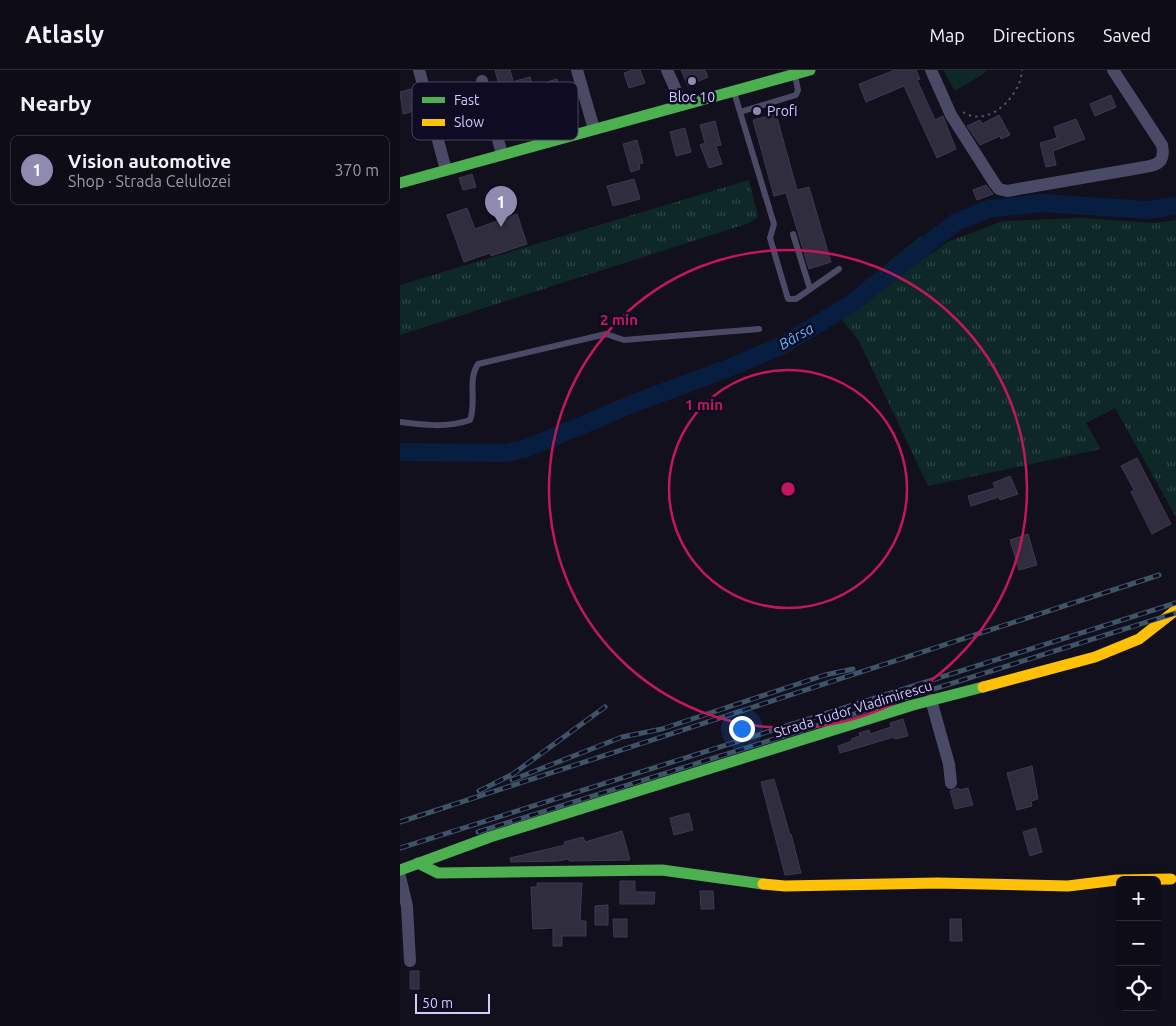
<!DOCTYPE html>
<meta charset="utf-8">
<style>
body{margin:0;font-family:Ubuntu,sans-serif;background:#17151f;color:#f1f3f6}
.controls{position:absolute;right:15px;bottom:15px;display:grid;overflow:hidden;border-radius:8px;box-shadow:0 5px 20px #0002}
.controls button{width:45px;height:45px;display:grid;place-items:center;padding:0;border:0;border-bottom:1px solid #2e2c35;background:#0e0c16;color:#f1f3f6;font:25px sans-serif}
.scale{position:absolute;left:15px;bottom:12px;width:75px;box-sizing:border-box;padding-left:5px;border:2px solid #d0ccff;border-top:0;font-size:14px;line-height:18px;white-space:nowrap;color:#d0ccff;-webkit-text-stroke:4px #0e0b22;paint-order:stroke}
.you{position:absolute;left:341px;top:658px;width:18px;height:18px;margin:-12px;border:4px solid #fff;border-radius:50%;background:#1a73e8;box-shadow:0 0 0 8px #1a73e833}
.badge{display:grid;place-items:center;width:32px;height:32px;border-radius:50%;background:#8e8ab0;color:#fff;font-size:16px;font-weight:700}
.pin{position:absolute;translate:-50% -41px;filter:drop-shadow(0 1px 2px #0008)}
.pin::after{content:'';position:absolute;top:26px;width:18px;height:15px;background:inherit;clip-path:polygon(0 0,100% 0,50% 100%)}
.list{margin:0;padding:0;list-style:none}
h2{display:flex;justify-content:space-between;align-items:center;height:65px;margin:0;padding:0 20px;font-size:21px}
h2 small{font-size:16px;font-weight:400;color:#9b9ba1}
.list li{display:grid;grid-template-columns:32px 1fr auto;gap:15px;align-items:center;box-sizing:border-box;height:70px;margin:0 10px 10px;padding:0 10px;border:1px solid #2e2c35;border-radius:8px}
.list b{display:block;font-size:19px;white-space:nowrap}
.list p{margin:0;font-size:16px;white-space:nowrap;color:#9b9ba1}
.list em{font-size:16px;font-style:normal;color:#9b9ba1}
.icon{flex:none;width:28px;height:28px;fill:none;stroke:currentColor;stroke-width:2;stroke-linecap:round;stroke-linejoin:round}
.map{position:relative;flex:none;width:776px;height:956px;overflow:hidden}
header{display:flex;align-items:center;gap:30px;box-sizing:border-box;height:70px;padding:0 25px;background:#0e0c16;border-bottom:1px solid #2e2c35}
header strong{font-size:24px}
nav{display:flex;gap:28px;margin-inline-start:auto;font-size:18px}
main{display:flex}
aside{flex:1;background:#0e0c16}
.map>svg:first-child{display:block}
.grass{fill:url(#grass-tufts)}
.pitch{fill:#0e2828}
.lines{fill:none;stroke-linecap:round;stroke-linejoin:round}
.river{stroke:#071e41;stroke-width:18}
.building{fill:#302d3f;stroke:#3d3952}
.path{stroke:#455767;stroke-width:2;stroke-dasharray:2.5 4;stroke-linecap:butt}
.lane{stroke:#4b4a66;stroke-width:6}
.street{stroke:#4b4a66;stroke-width:12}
.fast{stroke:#4caf50;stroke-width:11}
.slow{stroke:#ffc107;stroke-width:11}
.rail-casing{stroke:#3e5567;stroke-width:5}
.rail{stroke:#0e0b22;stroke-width:3;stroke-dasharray:9;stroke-linecap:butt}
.ring{fill:none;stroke:#c2185b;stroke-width:2.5}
.poi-dot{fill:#8e8ab0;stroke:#0e0b22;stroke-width:2}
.labels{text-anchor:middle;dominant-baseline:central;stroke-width:5;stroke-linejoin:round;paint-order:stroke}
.poi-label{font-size:14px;fill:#d0ccff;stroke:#0e0b22}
.street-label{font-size:14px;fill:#d0ccff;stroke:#0e0b22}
.water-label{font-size:15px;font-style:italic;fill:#5ab6ff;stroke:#0e0b22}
.key{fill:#0e0b22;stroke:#484564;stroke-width:1}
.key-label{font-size:14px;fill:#d0ccff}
.centre{fill:#c2185b;stroke:#0e0b22;stroke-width:2.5}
.ring-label{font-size:15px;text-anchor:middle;font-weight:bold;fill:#c2185b;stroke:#0e0b22;stroke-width:5;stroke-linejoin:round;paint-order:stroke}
</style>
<header>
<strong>Atlasly</strong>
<nav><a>Map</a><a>Directions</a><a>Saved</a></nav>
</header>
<main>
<aside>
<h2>Nearby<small></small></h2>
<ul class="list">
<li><span class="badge">1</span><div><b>Vision automotive</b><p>Shop · Strada Celulozei</p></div><em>370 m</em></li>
</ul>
</aside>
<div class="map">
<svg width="776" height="956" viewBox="0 0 776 956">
<defs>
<pattern id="grass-tufts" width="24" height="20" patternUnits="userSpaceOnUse" patternTransform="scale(1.25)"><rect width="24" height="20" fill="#0e2828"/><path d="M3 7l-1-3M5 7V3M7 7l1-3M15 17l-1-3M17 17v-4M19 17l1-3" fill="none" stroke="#304648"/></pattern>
</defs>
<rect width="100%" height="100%" fill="#12101d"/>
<!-- grass -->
<path class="grass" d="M349,110L358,147L349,153L0,265V215Z
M681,148L754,153L776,150V447L715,338L686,353L701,379L528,416L459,271L432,238L521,166L531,184L547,172L603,151Z"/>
<!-- pitch -->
<path class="pitch" d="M543,0H585L586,2L555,21Z"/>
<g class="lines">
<!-- river -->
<path class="river" d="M0,382L104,383L125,379L237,332L326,299L379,277L451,234L556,152L589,139L642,133L748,140L776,136"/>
</g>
<!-- building -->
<path class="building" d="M95,0H110L114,14L100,18Z
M232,0H240L245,13L229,18L224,3Z
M281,0H305L308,7L288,16Z
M495,0H516L520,9L517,10L535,50L543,46L556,79L537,88L504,16L466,32L459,14Z
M130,7L133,16L157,9L165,37L148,42L143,24L123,30L115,11Z
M11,19L17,40L3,44L0,22Z
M711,25L716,37L695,46L690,34Z
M376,44L397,120L409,117L431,192L409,199L386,123L374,126L353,50Z
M599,45L610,65L601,69L600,66L580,75L567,56L580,50L582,54Z
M676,49L685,69L653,81L656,95L646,97L640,73L657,68L654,57Z
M315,51L321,75L316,76L322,94L309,98L300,75L305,73L300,55Z
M285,58L291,82L276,86L270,62Z
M237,70L243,93L239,94L240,99L231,102L223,74Z
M72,104L76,117L63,120L59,108Z
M234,109L240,129L213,136L207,116Z
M586,115L593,124L577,130L573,120Z
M67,138L75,159L117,144L127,174L91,186L90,183L64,192L47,145Z
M737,388L771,454L752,464L731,422L734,420L721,396Z
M610,406L618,424L600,430L599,427L571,436L568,426L595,418L593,413Z
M628,464L637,495L619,500L610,470Z
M503,649L508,666L495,669L494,667L440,683L438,676L452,671L451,669L460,666L459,663L469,660L470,664L491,657L490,653Z
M632,696L638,729L631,731L632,736L617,740L607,703Z
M374,709L390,765L391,764L401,803L385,805L361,712Z
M559,718V720L568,718L573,735L555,739L550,721Z
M289,743L293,760L274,765L270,748Z
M636,758L642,782L630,786L623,762Z
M222,761L230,790L169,791V789L158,791L111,792L110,788L165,775L164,772L183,767L185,772Z
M220,811H235V822H255L254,834H220Z
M137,813H182L180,851H186V866H162V876H153V858L133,859L131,817H137Z
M300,821H313L314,839H301Z
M208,835V855H195V836Z
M213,849H227V867H214Z
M550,849H561L562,871H550Z
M10,901H19V919H10Z"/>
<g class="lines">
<!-- path -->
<path class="path" d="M563,42C589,59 621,25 622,0"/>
<!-- lane -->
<path class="lane" d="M334,22L340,42L396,25L398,20L395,6
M340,42L374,154L370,168L388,229H396L439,199
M393,164L410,219
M0,352C23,355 47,358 70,350C77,332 67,311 78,294L206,264L224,270L359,259"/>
<!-- street -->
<path class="street" d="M19,0L46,100
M177,0L194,59
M267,0L282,34
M531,0L551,45L595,114L599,119L607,121L745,97C760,95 765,90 762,75L713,0
M82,11L102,84
M531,630L549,694L551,713
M0,807L7,836L10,891"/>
<!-- fast -->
<path class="fast" d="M0,113L410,0
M18,793L38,803L262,800L363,814
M0,800L90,767L513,635L583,617"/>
<!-- slow -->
<path class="slow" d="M583,617L695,587L739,569L776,540
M363,814L385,816L537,813L668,816L717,810L771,809"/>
<defs>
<path id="rail" d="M112,710L222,667L262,659L425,605L453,599
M79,721L113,704L205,637
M0,752L759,505
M78,762L776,543
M0,778L776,533"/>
</defs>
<!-- rail casing -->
<use href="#rail" class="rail-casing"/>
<!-- rail -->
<use href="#rail" class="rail"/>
</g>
<!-- distance rings -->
<g class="ring">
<circle cx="388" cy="419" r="119"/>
<circle cx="388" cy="419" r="239"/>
</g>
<!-- markers -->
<g class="poi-dot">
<circle cx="292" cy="11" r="5"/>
<circle cx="357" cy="41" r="5"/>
</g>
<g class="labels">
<!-- poi labels -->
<g class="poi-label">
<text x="292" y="27">Bloc 10</text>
<text x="367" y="41" text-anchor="start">Profi</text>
</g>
<!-- street labels -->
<g class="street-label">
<text transform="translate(453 639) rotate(-17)">Strada Tudor Vladimirescu</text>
</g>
<!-- water labels -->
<g class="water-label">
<text transform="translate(396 266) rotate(-30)">Bârsa</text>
</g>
</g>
<!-- legend -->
<rect x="12" y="12" width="166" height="58" rx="8" class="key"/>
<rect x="22" y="27" width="23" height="6" fill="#4caf50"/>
<rect x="22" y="49" width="23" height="7" fill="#ffc107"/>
<g class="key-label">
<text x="54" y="35">Fast</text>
<text x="54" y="57">Slow</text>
</g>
<circle cx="388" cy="419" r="8" class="centre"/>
<g class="ring-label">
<text x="219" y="255">2 min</text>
<text x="304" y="340">1 min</text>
</g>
</svg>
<div class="controls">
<button>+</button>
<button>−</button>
<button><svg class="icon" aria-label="locate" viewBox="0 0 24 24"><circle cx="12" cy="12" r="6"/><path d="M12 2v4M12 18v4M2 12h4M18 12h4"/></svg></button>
</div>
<div class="scale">50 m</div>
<div class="you"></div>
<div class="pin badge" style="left:101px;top:157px">1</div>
</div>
</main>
